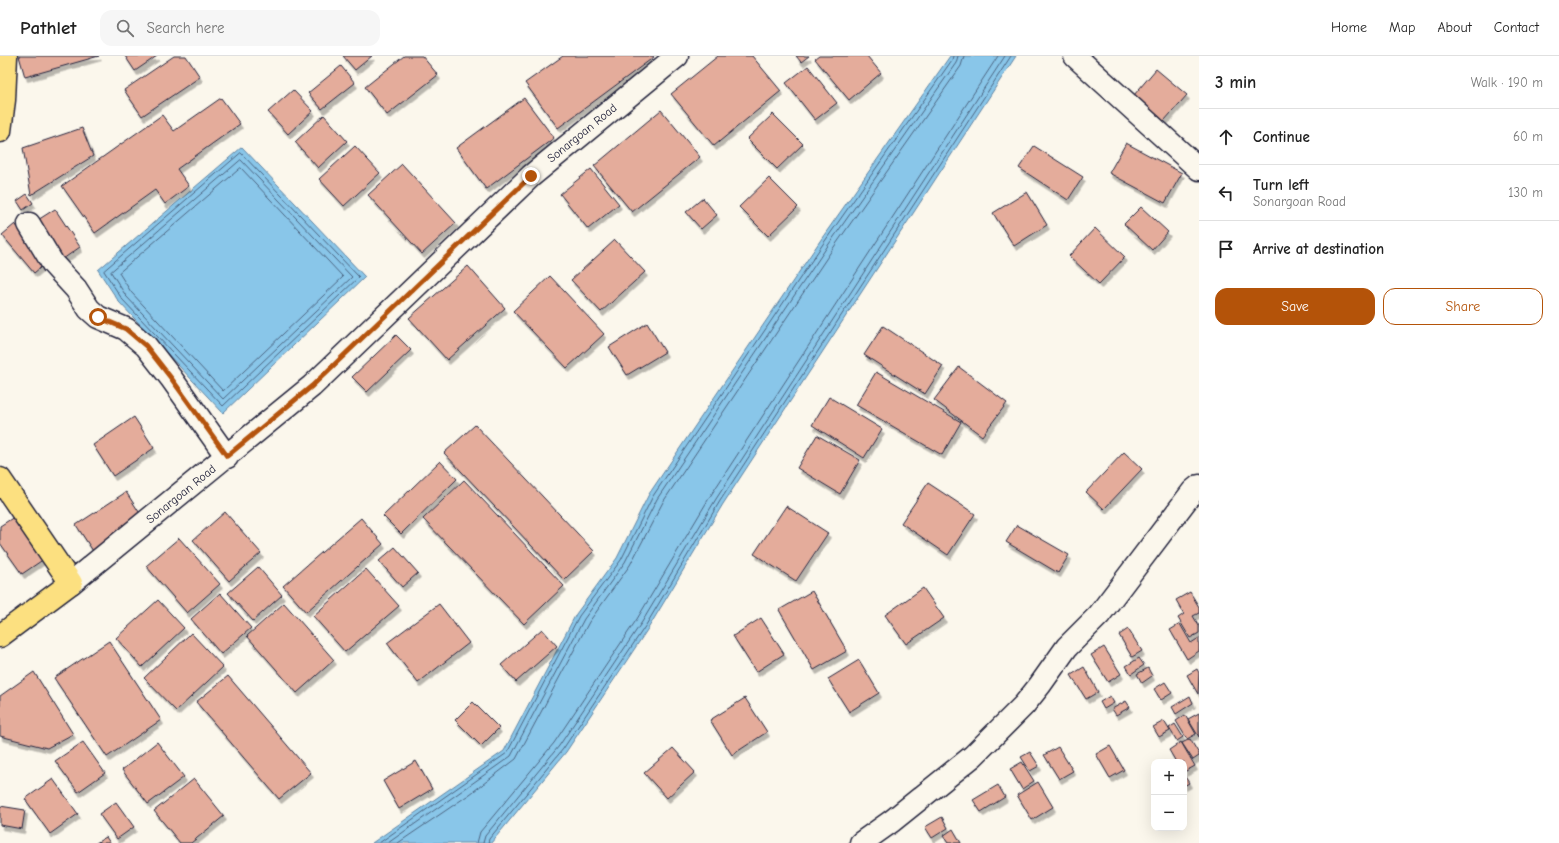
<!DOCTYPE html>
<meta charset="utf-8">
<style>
body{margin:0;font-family:"Comic Neue",sans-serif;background:#f6f6f6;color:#222}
.controls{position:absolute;right:12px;bottom:12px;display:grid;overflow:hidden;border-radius:8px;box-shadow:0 4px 16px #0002}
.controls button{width:36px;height:36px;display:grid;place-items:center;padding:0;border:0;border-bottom:1px solid #e0e0e0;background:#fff;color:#222;font:20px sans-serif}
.stop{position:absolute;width:12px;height:12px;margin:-9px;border:3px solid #b45309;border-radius:50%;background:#fff}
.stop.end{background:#b45309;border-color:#fff;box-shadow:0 1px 4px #0008}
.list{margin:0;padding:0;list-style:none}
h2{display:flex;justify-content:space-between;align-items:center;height:52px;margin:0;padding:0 16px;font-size:17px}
h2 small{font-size:13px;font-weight:400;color:#767676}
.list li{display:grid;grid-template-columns:26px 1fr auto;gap:12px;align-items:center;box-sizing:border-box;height:56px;padding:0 16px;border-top:1px solid #e0e0e0}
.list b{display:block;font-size:15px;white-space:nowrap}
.list p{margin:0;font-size:13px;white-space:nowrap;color:#767676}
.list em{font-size:13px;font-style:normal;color:#767676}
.actions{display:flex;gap:8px;padding:12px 16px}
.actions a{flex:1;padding:9px 0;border:1px solid #b45309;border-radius:12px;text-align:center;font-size:14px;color:#b45309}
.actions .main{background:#b45309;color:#fff}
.icon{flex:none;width:22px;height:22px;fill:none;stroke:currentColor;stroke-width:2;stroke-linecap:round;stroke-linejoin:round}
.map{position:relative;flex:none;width:1199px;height:787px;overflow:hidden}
header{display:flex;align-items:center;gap:24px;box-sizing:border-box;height:56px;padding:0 20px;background:#fff;border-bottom:1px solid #e0e0e0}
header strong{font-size:19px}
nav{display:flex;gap:22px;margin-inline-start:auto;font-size:14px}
.search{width:280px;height:36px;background:#f6f6f6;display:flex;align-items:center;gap:10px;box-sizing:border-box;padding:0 14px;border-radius:12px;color:#767676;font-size:15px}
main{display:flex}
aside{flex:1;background:#fff}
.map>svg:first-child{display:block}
.water{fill:#89c6e9;stroke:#6084a3}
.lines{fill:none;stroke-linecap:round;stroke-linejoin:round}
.shore{stroke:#4b6481;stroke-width:1}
.building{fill:#e4ac9b;stroke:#22223b;filter:url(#shadow)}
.minor-casing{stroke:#22223b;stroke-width:25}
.major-casing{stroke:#22223b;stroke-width:25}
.minor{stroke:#fbf7ec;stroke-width:22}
.major{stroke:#fce080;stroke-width:22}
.route{stroke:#b45309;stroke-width:5}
.labels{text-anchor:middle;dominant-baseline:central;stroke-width:3.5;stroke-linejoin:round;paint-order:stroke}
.street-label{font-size:12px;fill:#22223b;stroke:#fbf7ec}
</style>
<header>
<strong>Pathlet</strong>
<div class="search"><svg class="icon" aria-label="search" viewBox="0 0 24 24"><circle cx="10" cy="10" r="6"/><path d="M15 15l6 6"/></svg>Search here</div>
<nav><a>Home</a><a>Map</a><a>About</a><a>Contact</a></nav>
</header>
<main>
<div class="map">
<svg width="1199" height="787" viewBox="0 0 1199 787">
<defs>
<filter id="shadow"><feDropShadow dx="2.5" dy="4.5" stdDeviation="0" flood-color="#0004"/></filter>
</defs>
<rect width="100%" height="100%" fill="#fbf7ec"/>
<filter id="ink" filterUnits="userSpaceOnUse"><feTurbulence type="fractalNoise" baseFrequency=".025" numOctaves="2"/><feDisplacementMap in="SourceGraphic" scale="8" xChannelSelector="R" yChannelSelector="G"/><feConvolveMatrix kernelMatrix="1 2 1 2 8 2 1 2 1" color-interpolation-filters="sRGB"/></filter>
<g filter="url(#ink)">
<!-- water -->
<path class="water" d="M950,0H1016L723,448L649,571L566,696L491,787H372L504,695L576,558L617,502L649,438L822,182Z
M242,91L365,221L223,357L119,246L98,214Z"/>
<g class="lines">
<!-- shore -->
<path class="shore" d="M241,97L359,221L223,350L122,243L104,215Z
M241,104L352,221L223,343L126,240L111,216Z
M241,112L343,221L223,335L131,236L119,217Z
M379,787L507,697L579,560L621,504L653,440L825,185L952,4L953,0
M388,787L511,700L584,563L625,506L657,443L829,188L956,7L958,0
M398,787L470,738L516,703L589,566L630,509L663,446L834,191L961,10L964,0
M477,787L480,776L554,687L637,563L711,439L998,0
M483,787L485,780L559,690L642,566L716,443L1005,0
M488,787L489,783L563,693L646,569L720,445L1011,0"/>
</g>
<!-- building -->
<path class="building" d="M19,0H99L25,21Z
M125,0H157L135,15Z
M174,0H186L200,21L142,60L124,34Z
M343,0H372L355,14Z
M404,0H422L438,19L387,59L365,31Z
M563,0H653L654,1L558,72L525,27Z
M718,0H752L781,35L714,90L671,38Z
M796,0H809L801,6Z
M819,0H867L881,17L849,44L815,3Z
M341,10L355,27L322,53L308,37Z
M808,10L837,47L815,64L786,27Z
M1156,13L1187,39L1164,65L1134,39Z
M293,34L313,55L288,78L268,56Z
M221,42L240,68L177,113L189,130L165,148L155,134L95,177L62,130L162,59L174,75Z
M524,42L554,82L486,133L456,92Z
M661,54L700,101L632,156L594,110Z
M773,58L803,88L777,113L747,83Z
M324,59L347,85L318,112L295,86Z
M82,72L93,100L31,139L23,92Z
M1126,87L1182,117L1165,147L1109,117Z
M355,90L380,117L344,150L319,123Z
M1034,90L1083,121L1068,144L1019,112Z
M402,108L456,167L422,198L368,139Z
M591,113L619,148L588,173L560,138Z
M769,122L798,151L768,180L739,151Z
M1027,136L1047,169L1014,190L993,157Z
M27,138L33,147L23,154L17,145Z
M703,142L717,159L701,173L686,156Z
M1141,151L1168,176L1152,194L1124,168Z
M55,153L80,191L56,208L30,169Z
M15,168L47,206L34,217L2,179Z
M1095,172L1125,201L1099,228L1069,200Z
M615,184L645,216L601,256L571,224Z
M468,210L505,252L447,304L409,262Z
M550,220L604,278L567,312L513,255Z
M647,267L665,296L627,319L609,291Z
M883,270L943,310L925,338L864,299Z
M396,279L411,294L367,336L352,321Z
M959,311L1007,347L982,380L934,344Z
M876,316L961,366L942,399L856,349Z
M829,341L882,373L864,402L812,369Z
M134,361L154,392L113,420L93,389Z
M475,369L594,495L564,524L444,397Z
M817,379L860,404L840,438L797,412Z
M1124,396L1142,413L1104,453L1086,436Z
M440,405L457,423L401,478L383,460Z
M464,424L564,530L524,568L423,463Z
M928,427L975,458L948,499L901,467Z
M126,436L143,462L93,495L76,469Z
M786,450L828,477L796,525L754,498Z
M225,456L261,497L229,525L193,484Z
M14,461L44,503L22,518L0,487V470Z
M361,462L383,488L306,556L283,530Z
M1017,469L1069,499L1058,517L1006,486Z
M179,482L220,528L187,557L146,510Z
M395,491L418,517L402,531L379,505Z
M258,511L282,539L253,565L228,537Z
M366,513L399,550L345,596L313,560Z
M923,532L944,562L906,588L885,559Z
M812,535L847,595L814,614L779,554Z
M1190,536L1199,551V557L1193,560L1199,570V577L1190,582L1178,562L1184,558L1176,544Z
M220,537L251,572L221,598L191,563Z
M158,544L184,572L142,611L116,582Z
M284,547L334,604L297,637L247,580Z
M439,548L469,587L418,627L387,587Z
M761,562L784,598L756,616L733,580Z
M1180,568L1191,587L1199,582V595L1187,603L1170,574Z
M542,573L557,590L516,626L501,609Z
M1128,573L1142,595L1132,601L1119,579Z
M191,577L223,611L176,655L144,622Z
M109,585L161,664L107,701L54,622Z
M1104,591L1121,618L1108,626L1091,599Z
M1139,602L1144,609L1131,618L1126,610Z
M859,604L879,637L849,656L828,623Z
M1084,611L1098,636L1086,643L1071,619Z
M1148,612L1152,620L1142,627L1137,618Z
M1197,613L1199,617L1198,638L1187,619Z
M34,616L73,678L47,692L0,680V640Z
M228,620L311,717L279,743L196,646Z
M1165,626L1172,637L1161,644L1154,633Z
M1110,640L1114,647L1104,653L1100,646Z
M1190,640L1193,647L1176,658L1172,651Z
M745,642L767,676L732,699L710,664Z
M1126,645L1130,651L1116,659L1112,653Z
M473,646L499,672L481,690L455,664Z
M1199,657V681L1188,663Z
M1185,659L1196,678L1187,683L1176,665Z
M1164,665L1170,675L1159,681L1153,671Z
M1175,668L1183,681L1177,685L1169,672Z
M1190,683L1199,698V700L1193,704L1182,687Z
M83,686L105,717L78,736L55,705Z
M157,686L184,721L148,748L122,714Z
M1181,686L1195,710L1184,716V706H1176L1169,694Z
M1110,690L1124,714L1110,722L1096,698Z
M1058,691L1073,715L1059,723L1044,699Z
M673,692L695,716L667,742L644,717Z
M1030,696L1039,710L1030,715L1021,701Z
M416,705L432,733L399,753L383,725Z
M1022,706L1034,725L1022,733L1010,713Z
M1184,719L1189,727L1184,730Z
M53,723L78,758L50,778L25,743Z
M194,723L224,760L191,787H180L154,755Z
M1038,726L1053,751L1032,764L1017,739Z
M998,729L1005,741L981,756L973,744Z
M116,746L134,771L117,783L99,758Z
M0,750L25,754L22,773L0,769Z
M942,761L948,772L932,782L925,771Z
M953,773L961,787H948L943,780Z
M106,781L110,787H96Z"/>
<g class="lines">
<defs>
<path id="minor" d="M1075,0L1199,113
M29,168L53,208L76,233L89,253L98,261L126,273L146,290L171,322L227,401
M71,527L312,330L531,120L677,0
M861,787L892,765L973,700L1024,649L1040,629L1067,591L1099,559L1193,435L1199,430"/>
<path id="major" d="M0,75L4,44L6,0
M0,423L71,527L0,580"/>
</defs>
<!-- minor casing -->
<use href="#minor" class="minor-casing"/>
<!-- major casing -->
<use href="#major" class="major-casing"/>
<!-- minor -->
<use href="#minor" class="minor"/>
<!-- major -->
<use href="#major" class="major"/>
</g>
</g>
<g class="lines" filter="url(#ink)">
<!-- route -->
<path class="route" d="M98,261L126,273L146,290L171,322L227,400L312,330L531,120"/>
</g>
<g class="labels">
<!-- street labels -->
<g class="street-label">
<text transform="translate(582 77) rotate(-39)">Sonargoan Road</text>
<text transform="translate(181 438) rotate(-39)">Sonargoan Road</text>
</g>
</g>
</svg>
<div class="controls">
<button>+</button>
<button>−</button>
</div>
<div class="stop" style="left:98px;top:261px"></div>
<div class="stop end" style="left:531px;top:120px"></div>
</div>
<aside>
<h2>3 min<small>Walk · 190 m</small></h2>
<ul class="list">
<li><svg class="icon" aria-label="ahead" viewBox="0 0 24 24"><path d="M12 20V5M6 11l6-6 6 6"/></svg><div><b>Continue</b></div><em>60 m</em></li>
<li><svg class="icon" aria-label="left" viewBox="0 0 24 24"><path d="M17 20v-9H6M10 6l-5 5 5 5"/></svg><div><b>Turn left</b><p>Sonargoan Road</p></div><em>130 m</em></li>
<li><svg class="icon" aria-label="arrive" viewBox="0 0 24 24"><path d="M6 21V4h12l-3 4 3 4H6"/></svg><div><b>Arrive at destination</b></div></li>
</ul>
<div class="actions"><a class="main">Save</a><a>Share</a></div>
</aside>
</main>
